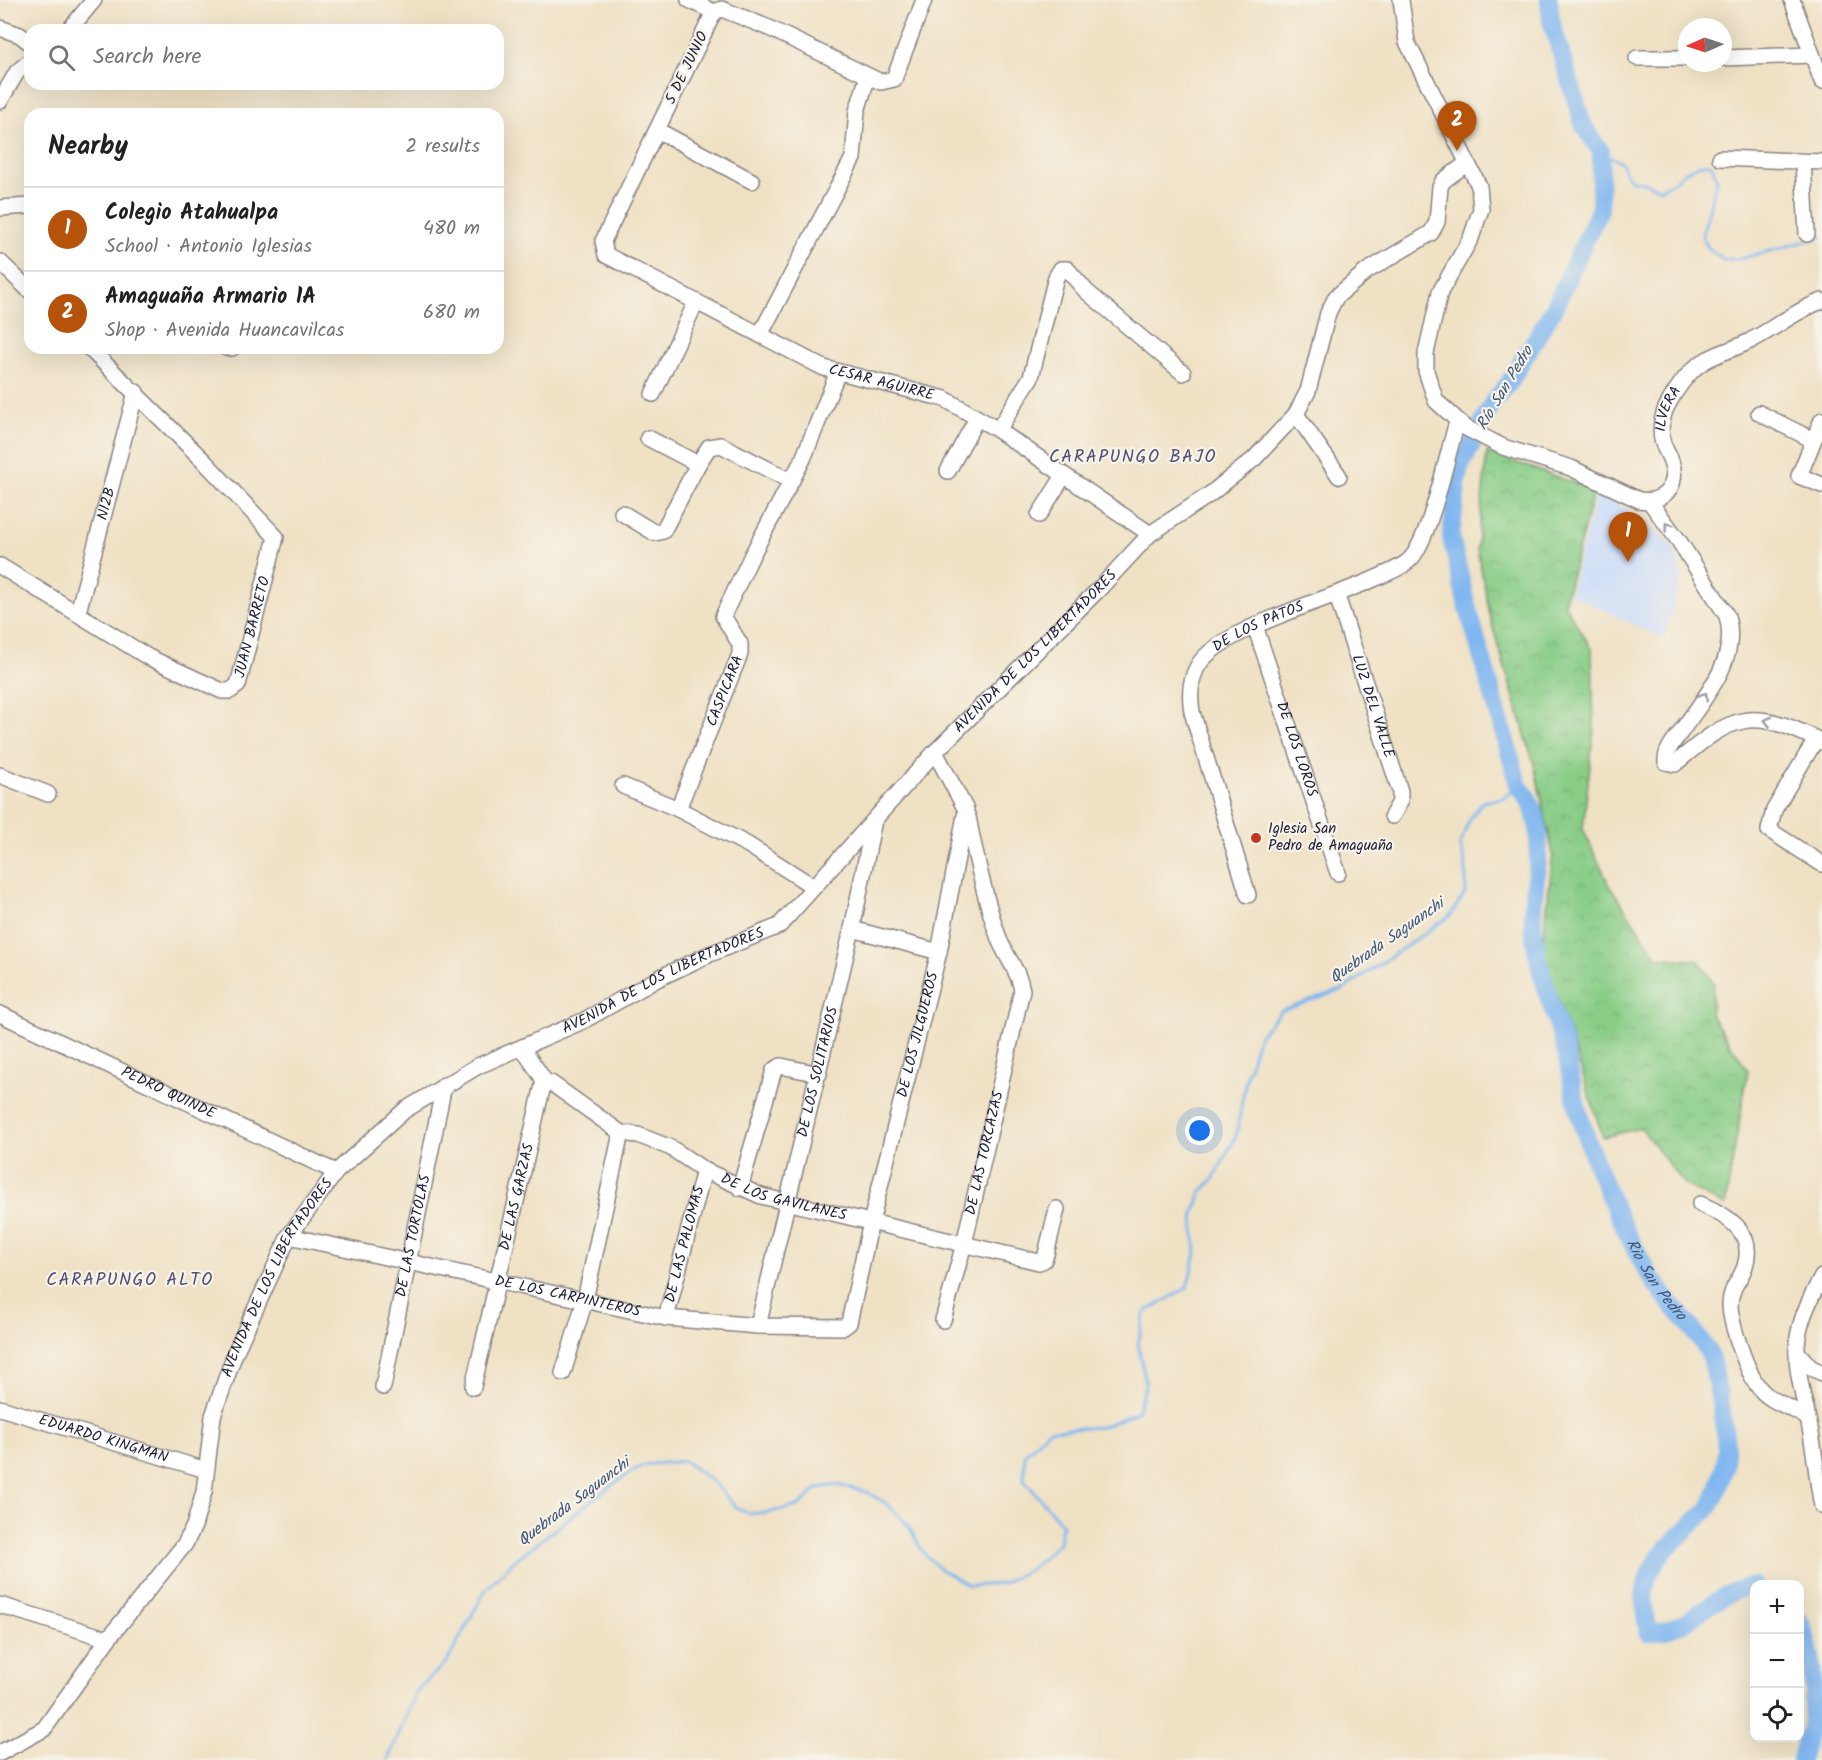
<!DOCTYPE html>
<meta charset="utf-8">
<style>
body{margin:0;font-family:Kalam,sans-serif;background:#f2f2f2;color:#202124}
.controls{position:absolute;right:18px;bottom:18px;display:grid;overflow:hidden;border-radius:12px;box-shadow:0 6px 24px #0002}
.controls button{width:54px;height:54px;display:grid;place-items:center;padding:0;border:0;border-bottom:2px solid #e0e0e0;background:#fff;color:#202124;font:30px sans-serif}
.compass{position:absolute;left:1678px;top:18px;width:54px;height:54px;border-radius:50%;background:#fff;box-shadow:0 6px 24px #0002;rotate:267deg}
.you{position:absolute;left:1200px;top:1131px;width:21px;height:21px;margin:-15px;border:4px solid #fff;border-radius:50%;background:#1a73e8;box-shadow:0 0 0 9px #1a73e833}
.badge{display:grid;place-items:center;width:39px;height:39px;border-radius:50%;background:#b45309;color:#fff;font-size:20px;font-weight:700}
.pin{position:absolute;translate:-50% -50px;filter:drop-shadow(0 2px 3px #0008)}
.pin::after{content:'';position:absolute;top:32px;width:21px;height:18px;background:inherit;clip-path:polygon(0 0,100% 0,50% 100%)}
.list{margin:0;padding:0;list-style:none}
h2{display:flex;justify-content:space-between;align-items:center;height:78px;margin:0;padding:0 24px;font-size:26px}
h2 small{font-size:20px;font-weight:400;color:#757577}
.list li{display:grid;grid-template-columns:39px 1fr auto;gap:18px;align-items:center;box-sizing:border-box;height:84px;padding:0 24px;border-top:2px solid #e0e0e0}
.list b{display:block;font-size:22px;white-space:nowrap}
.list p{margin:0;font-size:20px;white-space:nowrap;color:#757577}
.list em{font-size:20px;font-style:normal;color:#757577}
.icon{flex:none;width:33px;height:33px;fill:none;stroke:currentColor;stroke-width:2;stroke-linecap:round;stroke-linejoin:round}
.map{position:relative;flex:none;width:1822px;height:1760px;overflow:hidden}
.search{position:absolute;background:#fff;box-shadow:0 6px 24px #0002;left:24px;top:24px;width:480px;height:66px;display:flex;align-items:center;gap:15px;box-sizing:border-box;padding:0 21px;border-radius:18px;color:#757577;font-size:22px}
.panel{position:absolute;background:#fff;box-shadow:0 6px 24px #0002;left:24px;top:108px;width:480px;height:246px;border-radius:18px}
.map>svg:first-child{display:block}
.built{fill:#cbdbf9}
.park{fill:url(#park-crowns);stroke:#567861;stroke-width:1.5}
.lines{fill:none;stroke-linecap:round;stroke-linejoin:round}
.stream{stroke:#81b7f0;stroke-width:3}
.river{stroke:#81b7f0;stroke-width:18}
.minor-casing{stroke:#888280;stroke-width:18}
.minor{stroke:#fff;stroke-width:15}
.oneway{stroke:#9c9ca7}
.poi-dot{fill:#c8321e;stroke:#f7f3e8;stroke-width:2}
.labels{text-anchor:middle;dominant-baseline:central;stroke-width:4.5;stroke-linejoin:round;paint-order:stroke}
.street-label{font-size:15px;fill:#22223b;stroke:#f7f3e8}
.poi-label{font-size:15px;fill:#22223b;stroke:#f7f3e8;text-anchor:start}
.water-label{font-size:16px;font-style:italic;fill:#43567a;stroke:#f7f3e8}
.quarter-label{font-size:18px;letter-spacing:1.5px;fill:#534d76;stroke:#f7f3e8}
</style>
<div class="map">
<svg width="1822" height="1760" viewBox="0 0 1822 1760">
<defs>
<pattern id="park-crowns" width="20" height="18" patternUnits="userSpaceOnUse" patternTransform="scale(1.5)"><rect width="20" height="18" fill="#89cd87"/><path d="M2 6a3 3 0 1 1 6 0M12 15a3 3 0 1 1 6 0" fill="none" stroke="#76b075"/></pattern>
</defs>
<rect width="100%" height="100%" fill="#f7f3e8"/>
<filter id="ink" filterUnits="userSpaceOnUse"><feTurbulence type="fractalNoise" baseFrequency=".0167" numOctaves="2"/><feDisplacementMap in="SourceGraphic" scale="12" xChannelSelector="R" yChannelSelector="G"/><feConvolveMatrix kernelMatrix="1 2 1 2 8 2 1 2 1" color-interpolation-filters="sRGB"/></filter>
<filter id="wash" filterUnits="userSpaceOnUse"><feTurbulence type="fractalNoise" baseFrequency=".008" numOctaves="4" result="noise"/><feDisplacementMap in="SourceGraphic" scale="24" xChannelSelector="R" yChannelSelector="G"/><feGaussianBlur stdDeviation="1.35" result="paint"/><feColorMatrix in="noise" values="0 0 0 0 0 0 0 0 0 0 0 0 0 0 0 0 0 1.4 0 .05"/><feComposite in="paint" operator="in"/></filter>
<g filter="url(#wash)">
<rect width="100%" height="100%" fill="#efe1c4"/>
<!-- built -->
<path class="built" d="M1597,492L1646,521L1674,548L1682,576L1664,639L1570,594Z"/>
<!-- park -->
<path class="park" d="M1487,452L1594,490L1564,604L1592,649L1594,728L1583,829L1610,886L1657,957L1699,961L1714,984L1710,1014L1748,1070L1725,1206L1685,1185L1641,1128L1603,1137L1542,949L1553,854L1534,764L1492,625L1477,549Z"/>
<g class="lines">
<!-- stream -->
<path class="stream" d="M1601,152L1622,163L1626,174L1633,181L1644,182L1660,189C1679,182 1690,161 1711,164L1717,179L1702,236L1709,249L1724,260L1743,258L1822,237
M388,1760L417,1690L447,1662L486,1589L515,1560L617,1481L643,1465L684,1461L714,1483L736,1507L748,1513H766L798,1506L818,1488L837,1485L867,1492L887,1504L908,1525L923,1552L940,1569L969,1586L1002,1584L1032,1568L1059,1543L1062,1524L1024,1480L1025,1454L1049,1430L1102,1427L1137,1412L1146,1383L1138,1344L1145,1312L1187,1288L1196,1253L1193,1218L1200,1194L1214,1178L1236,1136L1247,1074L1259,1036L1281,1011L1342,990L1450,916L1466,892V868L1460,844L1470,818L1482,802L1503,798L1519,787"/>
<!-- river -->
<g class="river">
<path id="s1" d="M1549,0L1551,21L1583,124L1601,152L1600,209L1554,308L1509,383L1493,402L1459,470L1451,537L1465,598L1519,787C1555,825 1530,880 1533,925C1536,966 1551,1003 1563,1041C1570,1068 1573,1096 1582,1123C1598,1175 1622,1227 1649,1274C1665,1302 1693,1324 1708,1352C1715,1364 1726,1436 1726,1452C1725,1469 1719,1490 1711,1505C1706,1514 1695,1521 1688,1528C1651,1562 1636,1579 1648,1632C1689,1634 1714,1590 1754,1586"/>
<path d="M1800,1621C1813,1649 1815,1688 1812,1719C1811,1733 1803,1746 1800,1760"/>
</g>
</g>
</g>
<g filter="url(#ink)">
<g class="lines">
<defs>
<g id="minor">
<path d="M689,0L714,12"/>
<path id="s2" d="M924,0L894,79L881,82L769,28L722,9L714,12L603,241L606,255L824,368L945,399L998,430L1150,534"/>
<path id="s3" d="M1401,0L1407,42L1479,186L1481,209L1471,238L1440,292L1426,353V371L1436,401L1466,428L1503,447L1571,468L1639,500C1664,504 1680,485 1671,461C1668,453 1663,447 1662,439C1660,429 1662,418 1666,408C1674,392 1688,371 1703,362C1717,353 1735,349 1750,341C1774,329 1796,310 1822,301"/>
<path d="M1792,0L1822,81"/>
<path d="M0,28L20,35L30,43"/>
<path d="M69,30L94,0"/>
<path d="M1637,58H1687"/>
<path d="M1723,58L1812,55"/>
<path d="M0,101L17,72L30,61"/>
<path d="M657,130L752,181"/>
<path d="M1720,158L1822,162"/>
<path d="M1803,162L1807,234"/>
<path d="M0,208L30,206"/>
<path d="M0,262L30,291"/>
<path d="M760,335L853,158L857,111L868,76"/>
<path d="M226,348H232"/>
<path d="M653,394L696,302"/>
<path d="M1759,413L1813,440"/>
<path d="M1296,414L1339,476"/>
<path d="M1822,420L1799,476L1822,485"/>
<path d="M998,430L1031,377L1056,277L1061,269H1067L1086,291L1183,373"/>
<path d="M648,438L698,464L709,447L721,445L791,481"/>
<path d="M948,471L977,418"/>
<path d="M1650,502L1679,541L1727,616C1740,660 1703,699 1680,733C1674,741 1665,751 1666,762L1675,764C1732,714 1752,706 1822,742"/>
<path d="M622,513L655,533L663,531L698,464"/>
<path d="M1039,515L1063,477"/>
<path id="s4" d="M0,566L148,657L222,691H230L238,685L276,537L203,460L89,348"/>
<path id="s5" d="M1337,596L1400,791V802L1392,816"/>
<path id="s6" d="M78,612L136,392"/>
<path id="s7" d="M1255,626L1338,873"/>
<path d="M1816,739L1774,810L1769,830L1822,864"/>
<path d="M0,775L48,794"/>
<path d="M623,786L678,809"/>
<path id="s8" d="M814,887L748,845L678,809L740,654V644L723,616L752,555L803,459L838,372"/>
<path id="s9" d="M1248,895L1192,712C1189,694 1190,675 1202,660C1231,626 1330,599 1374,579C1387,573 1405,567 1413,556C1432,530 1447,455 1457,422"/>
<path d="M852,929L939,952"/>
<path id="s10" d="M0,1014L336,1172"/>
<path id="s11" d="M546,1083H551L621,1133L638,1135L671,1148L704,1170L761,1196L1039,1262L1044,1260L1046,1254L1057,1209"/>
<path d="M740,1188L774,1070L781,1066L819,1074"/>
<path d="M1700,1204C1726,1215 1756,1231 1745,1266C1741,1280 1731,1285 1730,1304C1730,1323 1748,1376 1761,1390C1772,1403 1793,1407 1807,1418"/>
<path id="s12" d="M289,1236L666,1318L758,1326L844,1327L849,1323L871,1222L939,952L966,810L935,752"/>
<path d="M1822,1277C1785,1341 1796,1361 1810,1428C1815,1454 1817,1480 1822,1506"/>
<path id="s13" d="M666,1318L704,1170"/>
<path id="s14" d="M943,1320L964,1244L1022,990C1019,971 1006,957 999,939C985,899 976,859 968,817"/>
<path id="s15" d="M758,1326L852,929L874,820"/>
<path d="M1797,1352L1810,1367L1822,1373"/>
<path d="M563,1373L585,1300L621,1133"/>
<path id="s16" d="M383,1387L444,1085"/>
<path id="s17" d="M473,1387L543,1085L546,1083L523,1049"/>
<path id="s18" d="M0,1408L206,1470"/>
<path d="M0,1605L108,1639"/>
<path id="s19" d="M0,1753L44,1729L108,1639L185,1544L194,1526L204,1492L213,1416L235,1353L289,1236L336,1172L405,1110L478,1066L583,1021L659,978L710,954L779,926L935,752L1100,588L1150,534L1209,495L1254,459L1296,414L1308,391L1328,313L1336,297L1367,271L1431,233L1437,222L1440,187L1443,181L1466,164"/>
</g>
</defs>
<!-- minor casing -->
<use href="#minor" class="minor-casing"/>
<!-- minor -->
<use href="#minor" class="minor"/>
</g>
<!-- one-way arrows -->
<defs><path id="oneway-chevron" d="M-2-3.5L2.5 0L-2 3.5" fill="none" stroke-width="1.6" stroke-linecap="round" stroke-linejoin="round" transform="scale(1.5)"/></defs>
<g class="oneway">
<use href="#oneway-chevron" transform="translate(1668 526) rotate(-127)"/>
<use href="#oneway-chevron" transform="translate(1704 696) rotate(-56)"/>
<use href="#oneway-chevron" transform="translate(1768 721) rotate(-166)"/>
</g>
</g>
<!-- markers -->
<circle class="poi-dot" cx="1256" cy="838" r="6"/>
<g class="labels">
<!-- street labels -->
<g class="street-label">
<text transform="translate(687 68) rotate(-64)">5 DE JUNIO</text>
<text stroke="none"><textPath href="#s2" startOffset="855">CESAR AGUIRRE</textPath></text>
<text stroke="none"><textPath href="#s3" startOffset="778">ILVERA</textPath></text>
<text stroke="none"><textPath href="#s6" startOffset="112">N12B</textPath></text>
<text stroke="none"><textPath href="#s4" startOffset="333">JUAN BARRETO</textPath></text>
<text stroke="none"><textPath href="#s9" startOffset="312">DE LOS PATOS</textPath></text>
<text stroke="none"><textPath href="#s19" startOffset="1576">AVENIDA DE LOS LIBERTADORES</textPath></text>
<text stroke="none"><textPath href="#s8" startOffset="284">CASPICARA</textPath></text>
<text stroke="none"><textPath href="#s5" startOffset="116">LUZ DEL VALLE</textPath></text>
<text stroke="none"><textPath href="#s7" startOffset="130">DE LOS LOROS</textPath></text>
<text stroke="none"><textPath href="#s19" startOffset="1072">AVENIDA DE LOS LIBERTADORES</textPath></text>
<text stroke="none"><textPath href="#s12" startOffset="867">DE LOS JILGUEROS</textPath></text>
<text stroke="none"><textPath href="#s15" startOffset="261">DE LOS SOLITARIOS</textPath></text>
<text stroke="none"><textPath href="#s10" startOffset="186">PEDRO QUINDE</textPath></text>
<text stroke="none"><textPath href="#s14" startOffset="172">DE LAS TORCAZAS</textPath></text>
<text stroke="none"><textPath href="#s17" startOffset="195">DE LAS GARZAS</textPath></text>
<text stroke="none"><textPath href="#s11" startOffset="268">DE LOS GAVILANES</textPath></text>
<text stroke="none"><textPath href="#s16" startOffset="154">DE LAS TORTOLAS</textPath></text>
<text stroke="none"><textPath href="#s13" startOffset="76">DE LAS PALOMAS</textPath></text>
<text stroke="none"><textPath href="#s19" startOffset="568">AVENIDA DE LOS LIBERTADORES</textPath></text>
<text stroke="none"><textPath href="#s12" startOffset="285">DE LOS CARPINTEROS</textPath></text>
<text stroke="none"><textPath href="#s18" startOffset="108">EDUARDO KINGMAN</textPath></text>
</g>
<!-- poi labels -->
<g class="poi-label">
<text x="1268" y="829">Iglesia San<tspan x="1268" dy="17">Pedro de Amaguaña</tspan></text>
</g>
<!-- water labels -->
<g class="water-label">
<text transform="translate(1505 388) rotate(-59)">Río San Pedro</text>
<text transform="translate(1387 941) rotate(-35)">Quebrada Saguanchi</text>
<text stroke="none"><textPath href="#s1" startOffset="1365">Rio San Pedro</textPath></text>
<text transform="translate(574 1502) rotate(-37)">Quebrada Saguanchi</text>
</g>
<!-- quarter labels -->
<g class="quarter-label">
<text x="1133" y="457">CARAPUNGO BAJO</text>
<text x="130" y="1280">CARAPUNGO ALTO</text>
</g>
</g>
</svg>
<div class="controls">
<button>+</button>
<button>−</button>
<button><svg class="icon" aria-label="locate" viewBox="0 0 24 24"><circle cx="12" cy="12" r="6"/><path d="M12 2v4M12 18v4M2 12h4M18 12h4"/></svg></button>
</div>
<svg class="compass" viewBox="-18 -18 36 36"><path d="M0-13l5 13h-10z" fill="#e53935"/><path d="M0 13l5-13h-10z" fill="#757577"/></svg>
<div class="you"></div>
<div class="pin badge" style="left:1628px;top:562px">1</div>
<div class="pin badge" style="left:1457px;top:151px">2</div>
<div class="search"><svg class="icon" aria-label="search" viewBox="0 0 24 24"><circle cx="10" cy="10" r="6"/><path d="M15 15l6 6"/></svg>Search here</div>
<section class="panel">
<h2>Nearby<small>2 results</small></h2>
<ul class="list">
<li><span class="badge">1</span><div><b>Colegio Atahualpa</b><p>School · Antonio Iglesias</p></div><em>480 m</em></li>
<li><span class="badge">2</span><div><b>Amaguaña Armario 1A</b><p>Shop · Avenida Huancavilcas</p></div><em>680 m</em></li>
</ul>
</section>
</div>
